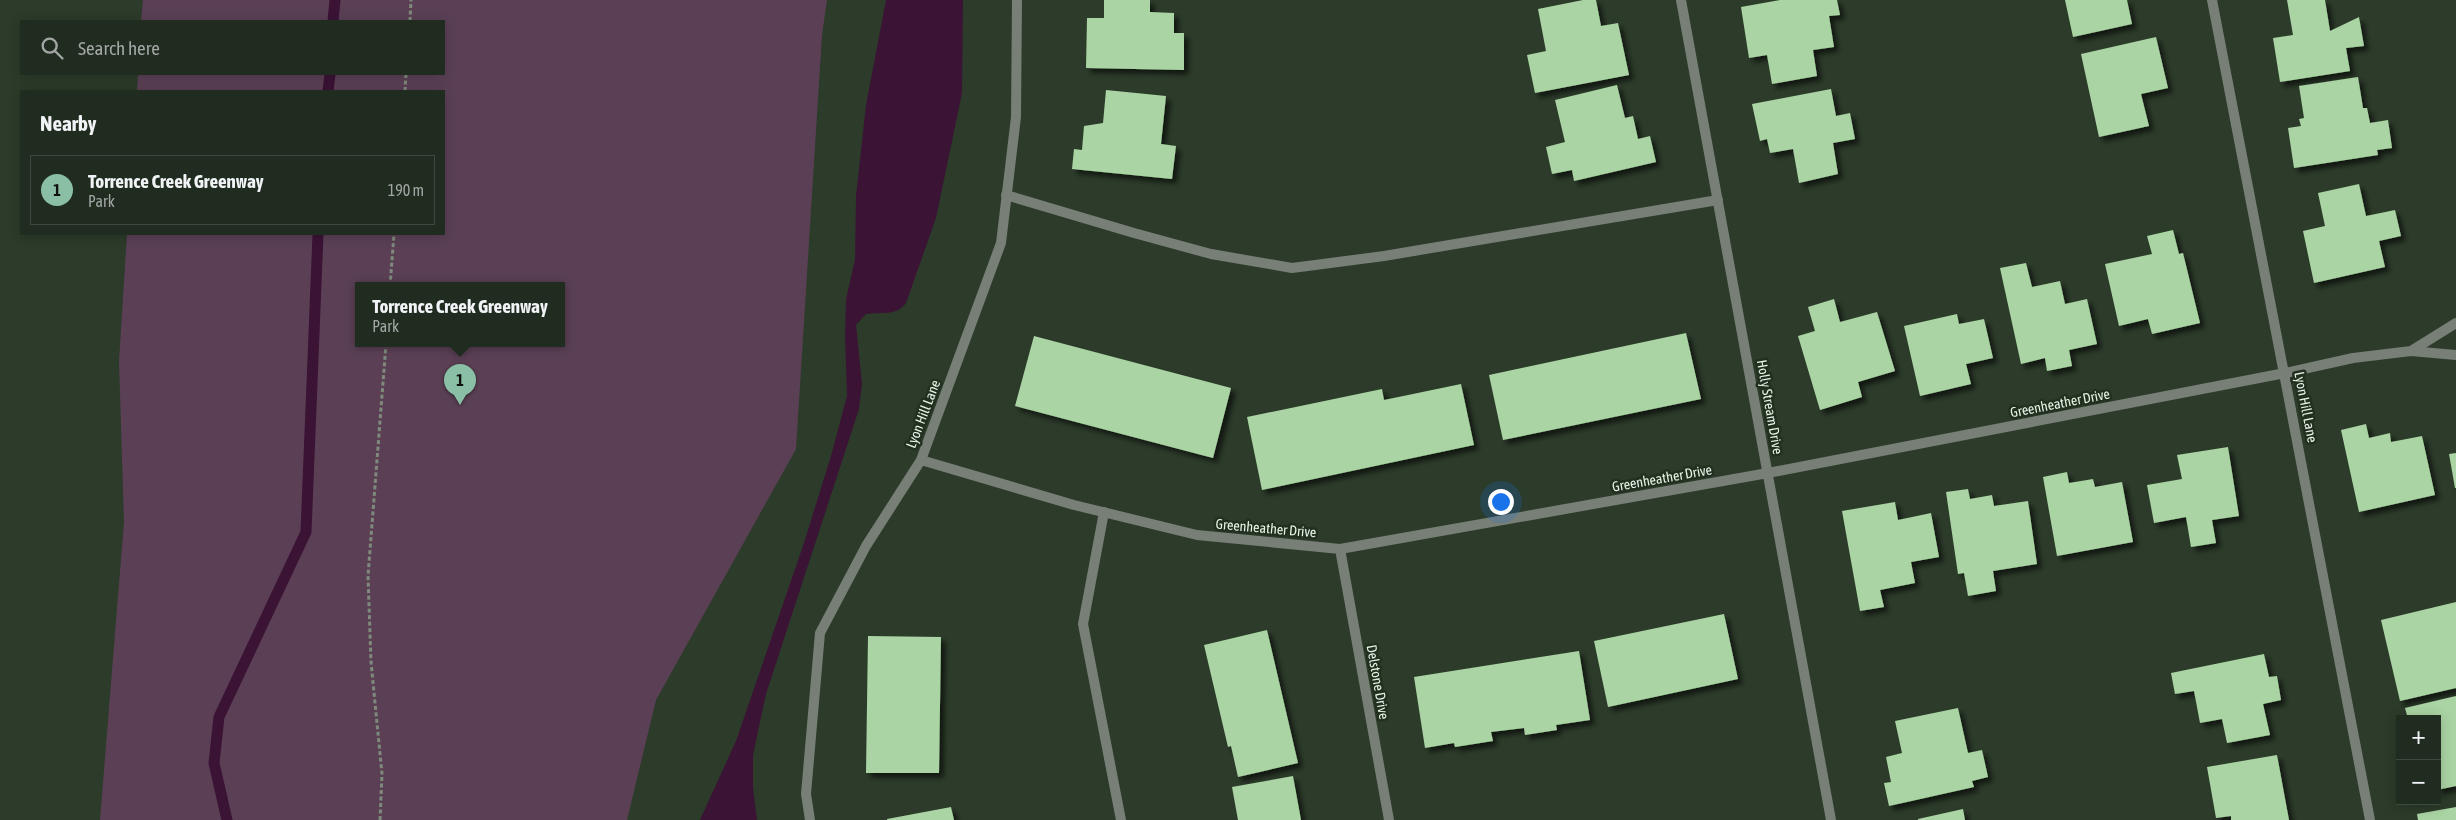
<!DOCTYPE html>
<meta charset="utf-8">
<style>
body{margin:0;font-family:"Asap Condensed",sans-serif;background:#2d382d;color:#f1f3f6}
.controls{position:absolute;right:15px;bottom:15px;display:grid;overflow:hidden;border-radius:0px;box-shadow:0 2px 12px #0003}
.controls button{width:45px;height:45px;display:grid;place-items:center;padding:0;border:0;border-bottom:1px solid #3e483e;background:#212c20;color:#f1f3f6;font:25px sans-serif}
.you{position:absolute;left:1500px;top:501px;width:18px;height:18px;margin:-12px;border:4px solid #fff;border-radius:50%;background:#1a73e8;box-shadow:0 0 0 8px #1a73e833}
.badge{display:grid;place-items:center;width:32px;height:32px;border-radius:50%;background:#8abfa5;color:#111;font-size:16px;font-weight:700}
.pin{position:absolute;translate:-50% -41px;filter:drop-shadow(0 1px 2px #0008)}
.pin::after{content:'';position:absolute;top:26px;width:18px;height:15px;background:inherit;clip-path:polygon(0 0,100% 0,50% 100%)}
.popup{position:absolute;left:355px;top:282px;width:210px;height:65px;box-sizing:border-box;display:grid;place-content:center;border-radius:0px;background:#212c20;filter:drop-shadow(0 1px 4px #0005);font-size:16px;white-space:nowrap;color:#a2a7a5}
.popup b{font-size:19px;color:#f1f3f6}
.popup::after{content:'';position:absolute;left:50%;top:100%;margin-left:-10px;border:10px solid transparent;border-top-color:#212c20}
.list{margin:0;padding:0;list-style:none}
h2{display:flex;justify-content:space-between;align-items:center;height:65px;margin:0;padding:0 20px;font-size:21px}
h2 small{font-size:16px;font-weight:400;color:#a2a7a5}
.list li{display:grid;grid-template-columns:32px 1fr auto;gap:15px;align-items:center;box-sizing:border-box;height:70px;margin:0 10px 10px;padding:0 10px;border:1px solid #3e483e;border-radius:0px}
.list b{display:block;font-size:19px;white-space:nowrap}
.list p{margin:0;font-size:16px;white-space:nowrap;color:#a2a7a5}
.list em{font-size:16px;font-style:normal;color:#a2a7a5}
.icon{flex:none;width:28px;height:28px;fill:none;stroke:currentColor;stroke-width:2;stroke-linecap:round;stroke-linejoin:round}
.map{position:relative;flex:none;width:2456px;height:820px;overflow:hidden}
.search{position:absolute;background:#212c20;box-shadow:0 2px 12px #0003;left:20px;top:20px;width:425px;height:55px;display:flex;align-items:center;gap:12px;box-sizing:border-box;padding:0 18px;border-radius:0px;color:#a2a7a5;font-size:19px}
.panel{position:absolute;background:#212c20;box-shadow:0 2px 12px #0003;left:20px;top:90px;width:425px;height:145px;border-radius:0px}
.map>svg:first-child{display:block}
.green{fill:#5b4055;fill-rule:evenodd}
.water{fill:#3b1335}
.lines{fill:none;stroke-linecap:round;stroke-linejoin:round}
.stream{stroke:#3b1335;stroke-width:11}
.building{fill:#aad4a3;filter:url(#shadow)}
.path{stroke:#7e8a7c;stroke-width:3;stroke-dasharray:4 2.5;stroke-linecap:butt}
.lane{stroke:#777f76;stroke-width:10}
.street{stroke:#777f76;stroke-width:10}
.labels{text-anchor:middle;dominant-baseline:central;stroke-width:5;stroke-linejoin:round;paint-order:stroke}
.street-label{font-size:14px;fill:#e9f3e8;stroke:#223020}
</style>
<div class="map">
<svg width="2456" height="820" viewBox="0 0 2456 820">
<defs>
<filter id="shadow"><feDropShadow dx="4.5" dy="4.5" stdDeviation="2.5" flood-color="#0009"/></filter>
</defs>
<rect width="100%" height="100%" fill="#2c3b2a"/>
<!-- green -->
<path class="green" d="M143,0H827L822,35L796,449L656,700L627,820H100L124,522L119,361L127,234H444V91H137L138,74H444V21H141ZM359,286H561V344H359Z"/>
<!-- water -->
<path class="water" d="M886,0H963L962,93L936,218L906,303C897,316 881,312 866,314L856,325L862,384L859,409L766,694L753,755V788L757,820H700L736,741L804,543L831,456L847,396L845,337L846,299L855,260L856,196L866,105Z"/>
<g class="lines">
<!-- stream -->
<path class="stream" d="M333,21L335,0
M328,91L330,74
M227,820L214,763L219,717L306,532L318,234"/>
</g>
<!-- building -->
<path class="building" d="M1104,0H1150V12L1174,13V33H1184V70L1086,68L1087,18H1104Z
M1583,0H1596L1601,26L1618,23L1629,75L1535,93L1527,55L1546,51L1538,9Z
M1780,0H1837L1840,15L1829,16L1834,47L1813,50L1817,76L1772,84L1767,55L1749,58L1741,7Z
M2065,0H2127L2132,24L2073,37Z
M2287,0H2325L2330,31L2359,17L2364,46L2346,48L2350,71L2280,82L2273,38L2293,35Z
M2156,37L2168,88L2141,94L2149,126L2099,137L2081,54Z
M2358,77L2363,108H2367L2370,123L2388,120L2392,148L2377,150L2378,155L2294,168L2288,128L2301,126L2299,119L2304,118L2299,86Z
M1617,85L1625,118L1633,116L1638,139L1650,136L1656,162L1574,181L1572,170L1552,174L1546,147L1565,142L1555,100Z
M1831,89L1836,116L1850,113L1855,139L1833,143L1838,174L1799,183L1793,149L1770,153L1767,139L1760,141L1752,104Z
M1106,90L1166,96L1161,144L1176,146L1172,179L1072,169L1074,149L1082,150L1084,126L1103,123Z
M2359,184L2366,216L2395,210L2401,236L2379,241L2385,267L2314,283L2303,231L2325,226L2318,193Z
M2173,230L2179,254L2183,253L2200,323L2152,334L2148,319L2119,326L2105,264L2152,254L2147,236Z
M2026,263L2032,287L2060,281L2065,304L2087,299L2097,344L2069,350L2072,366L2047,371L2045,358L2021,364L2000,268Z
M1834,299L1840,322L1877,312L1895,371L1858,382L1862,397L1820,410L1798,336L1815,331L1808,307Z
M1957,314L1959,324L1984,319L1993,358L1966,364L1971,384L1920,396L1904,326Z
M1686,333L1701,399L1503,440L1489,375Z
M1034,336L1231,388L1213,458L1015,406Z
M1461,384L1474,445L1262,490L1247,417L1382,389L1384,400Z
M2366,424L2369,438L2390,433L2391,442L2422,436L2435,495L2359,512L2341,430Z
M2228,447L2239,516L2212,520L2216,543L2191,547L2186,517L2154,523L2147,485L2182,479L2177,455Z
M2456,453V488H2455L2449,454Z
M2067,472L2069,483L2093,479L2095,487L2122,482L2133,542L2057,556L2043,477Z
M1968,489L1970,499L1992,495L1994,506L2028,501L2037,564L1993,571L1996,591L1968,596L1964,573L1958,574L1946,492Z
M1895,502L1898,520L1931,513L1939,557L1911,562L1915,583L1880,590L1884,607L1860,611L1842,511Z
M2456,602V688L2400,701L2381,620Z
M1724,614L1738,679L1608,707L1594,641Z
M1267,630L1298,763L1238,777L1231,746L1228,747L1204,645Z
M868,636L941,637L939,773H866Z
M1579,651L1590,720L1556,725L1557,730L1525,735L1524,728L1491,732L1493,741L1455,747L1454,743L1425,748L1414,677Z
M2264,654L2269,677L2277,676L2281,700L2263,704L2270,735L2227,743L2222,719L2200,723L2194,691L2175,694L2171,673Z
M2456,696V786L2437,790V719H2408L2405,708Z
M1958,708L1968,753L1982,750L1988,777L1972,781L1974,787L1889,806L1884,783L1891,782L1886,757L1902,753L1895,721Z
M2277,755L2289,820H2231V816L2216,818L2207,767Z
M1293,776L1301,820H1238L1232,787Z
M951,807L954,820H887V819Z
M2456,807V820H2418L2417,814Z
M1963,809L1965,820H1918V819Z"/>
<g class="lines">
<!-- path -->
<path class="path" d="M410,21L411,0
M405,91L406,74
M390,286L394,234
M380,820L382,774L371,662L368,576L386,344"/>
<!-- lane -->
<path class="lane" d="M1006,195L1134,233L1211,254L1292,268L1384,256L1718,200
M1104,512L1083,624L1121,820"/>
<!-- street -->
<path class="street" d="M1681,0L1831,820
M2212,0L2370,820
M2411,351L2456,323
M921,460L1074,505L1197,535L1340,549L1768,473L2285,373L2353,358L2411,351L2456,355
M1340,549L1389,820
M810,820L806,794L820,633L866,546L921,460L1001,243L1016,117L1017,0"/>
</g>
<g class="labels">
<!-- street labels -->
<g class="street-label">
<text transform="translate(2060 403) rotate(-11)">Greenheather Drive</text>
<text transform="translate(1770 407) rotate(80)">Holly Stream Drive</text>
<text transform="translate(2306 407) rotate(79)">Lyon Hill Lane</text>
<text transform="translate(923 414) rotate(-69)">Lyon Hill Lane</text>
<text transform="translate(1662 478) rotate(-10)">Greenheather Drive</text>
<text transform="translate(1266 528) rotate(5)">Greenheather Drive</text>
<text transform="translate(1378 682) rotate(80)">Delstone Drive</text>
</g>
</g>
</svg>
<div class="controls">
<button>+</button>
<button>−</button>
</div>
<div class="you"></div>
<div class="pin badge" style="left:460px;top:405px">1</div>
<div class="popup"><b>Torrence Creek Greenway</b>Park</div>
<div class="search"><svg class="icon" aria-label="search" viewBox="0 0 24 24"><circle cx="10" cy="10" r="6"/><path d="M15 15l6 6"/></svg>Search here</div>
<section class="panel">
<h2>Nearby<small></small></h2>
<ul class="list">
<li><span class="badge">1</span><div><b>Torrence Creek Greenway</b><p>Park</p></div><em>190 m</em></li>
</ul>
</section>
</div>
